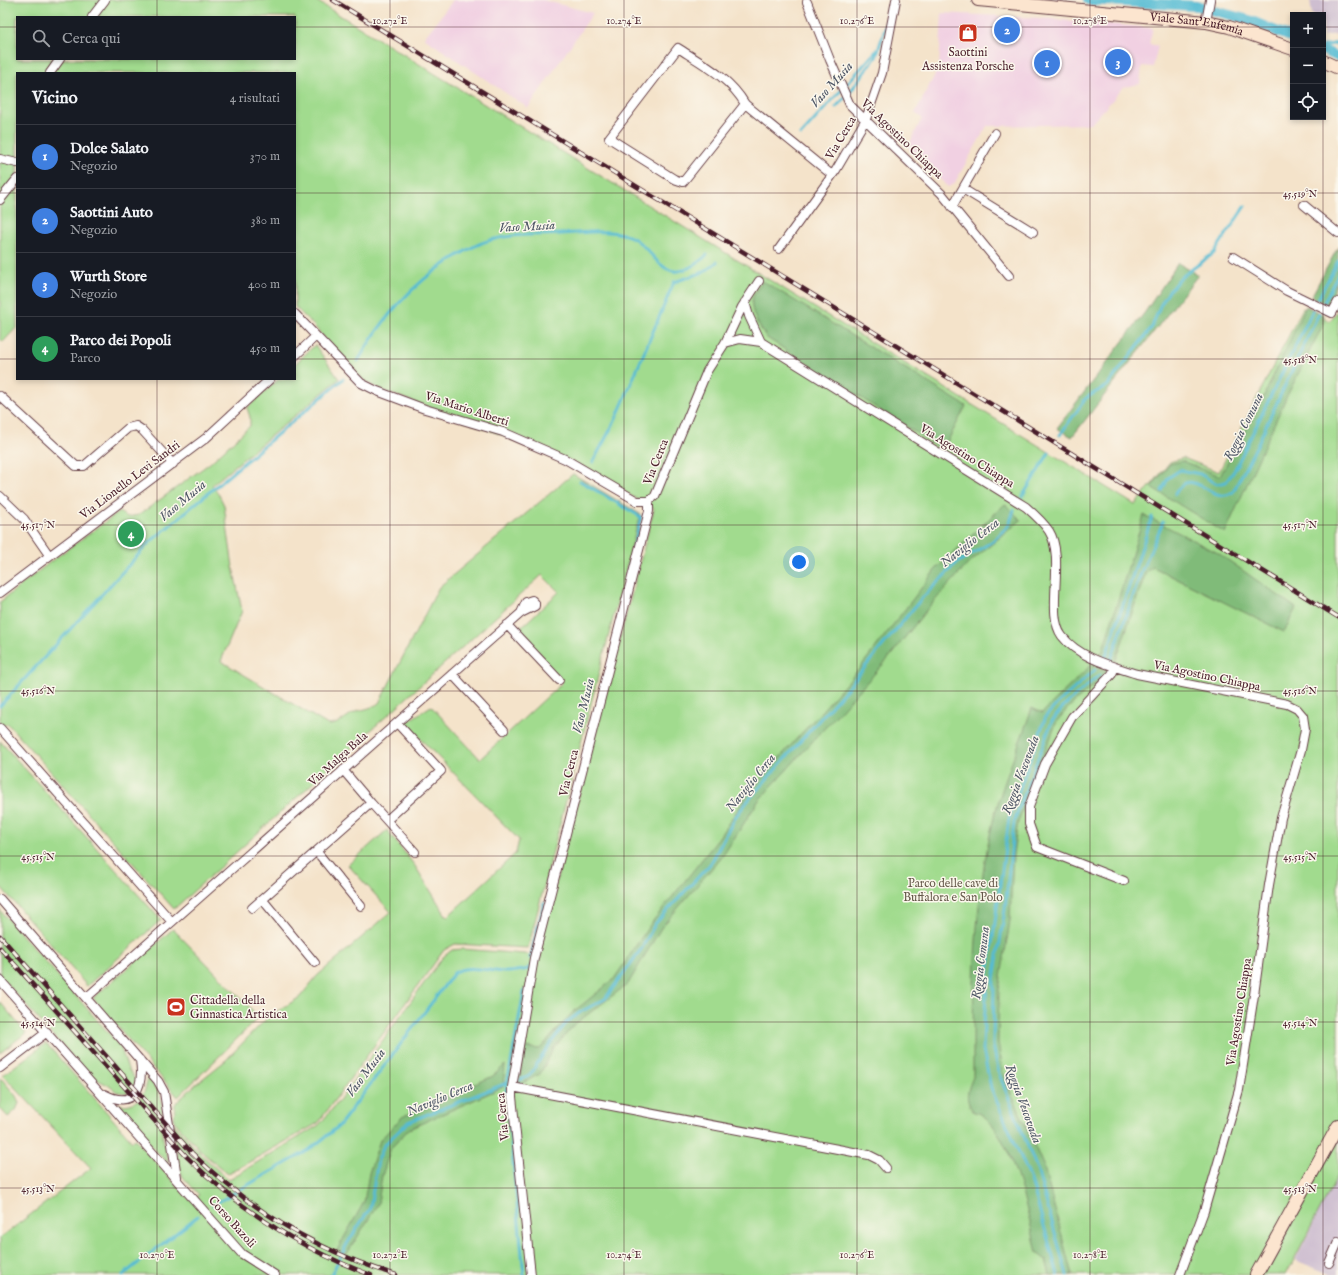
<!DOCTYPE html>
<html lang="it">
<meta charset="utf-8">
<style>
body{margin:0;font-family:"IM FELL English",serif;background:#20242c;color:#f1f3f6}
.controls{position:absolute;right:12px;top:12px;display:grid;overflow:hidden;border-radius:0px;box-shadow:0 2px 6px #0003}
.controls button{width:36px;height:36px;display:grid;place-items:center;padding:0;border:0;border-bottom:1px solid #363941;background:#171b24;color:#f1f3f6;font:20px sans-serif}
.you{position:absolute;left:799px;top:562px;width:14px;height:14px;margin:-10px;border:3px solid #fff;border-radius:50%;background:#1a73e8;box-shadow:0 0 0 6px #1a73e833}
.badge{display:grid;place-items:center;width:26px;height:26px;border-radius:50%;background:#c8321e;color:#fff;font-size:13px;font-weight:700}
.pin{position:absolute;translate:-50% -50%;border:2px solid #fff;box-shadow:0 1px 4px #0006}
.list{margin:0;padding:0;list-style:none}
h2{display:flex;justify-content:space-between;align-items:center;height:52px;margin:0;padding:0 16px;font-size:17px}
h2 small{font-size:13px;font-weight:400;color:#9ea1a6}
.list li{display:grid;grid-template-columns:26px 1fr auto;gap:12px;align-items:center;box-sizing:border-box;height:64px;padding:0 16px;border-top:1px solid #363941}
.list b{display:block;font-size:15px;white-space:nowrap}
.list p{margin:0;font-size:13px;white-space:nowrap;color:#9ea1a6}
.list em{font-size:13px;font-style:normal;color:#9ea1a6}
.icon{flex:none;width:22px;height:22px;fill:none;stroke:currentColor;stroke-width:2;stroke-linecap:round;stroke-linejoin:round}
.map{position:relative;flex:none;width:1338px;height:1275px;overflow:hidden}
.search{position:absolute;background:#171b24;box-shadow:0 2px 6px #0003;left:16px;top:16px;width:280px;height:44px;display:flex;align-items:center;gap:10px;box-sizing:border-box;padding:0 14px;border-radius:0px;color:#9ea1a6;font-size:15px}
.panel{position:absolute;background:#171b24;box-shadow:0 2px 6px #0003;left:16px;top:72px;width:280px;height:308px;border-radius:0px}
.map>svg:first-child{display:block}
.built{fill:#f1d0e2}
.industrial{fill:#cebed0}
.green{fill:#a1db8e;stroke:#767d5c;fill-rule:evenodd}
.forest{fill:#80bb79;stroke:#656d52}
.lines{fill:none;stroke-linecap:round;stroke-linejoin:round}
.stream{stroke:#55bbd3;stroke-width:3}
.canal{stroke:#55bbd3;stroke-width:10}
.minor-casing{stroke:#643c43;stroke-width:10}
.secondary-casing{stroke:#643c43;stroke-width:14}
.minor{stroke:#fff;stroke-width:8}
.secondary{stroke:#fce5cf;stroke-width:12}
.rail-casing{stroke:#4a1f2b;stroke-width:4.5}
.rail{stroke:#fbf7ec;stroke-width:3;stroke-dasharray:9;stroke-linecap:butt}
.ticks{fill:none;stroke:#4a1f2b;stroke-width:1;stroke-opacity:0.45}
.labels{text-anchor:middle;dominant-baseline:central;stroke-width:3;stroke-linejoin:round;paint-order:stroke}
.street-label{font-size:12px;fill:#4a1f2b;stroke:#fbf7ec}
.poi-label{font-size:12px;fill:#4a1f2b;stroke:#fbf7ec}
.park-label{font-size:12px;fill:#645749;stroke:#fbf7ec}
.water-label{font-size:13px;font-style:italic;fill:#4e5666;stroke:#fbf7ec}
.ticks-label{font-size:10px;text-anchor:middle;fill:#4a1f2b;stroke:#fbf7ec;stroke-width:3;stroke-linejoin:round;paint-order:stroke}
</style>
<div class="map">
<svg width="1338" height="1275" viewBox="0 0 1338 1275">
<rect width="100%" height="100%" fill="#fbf7ec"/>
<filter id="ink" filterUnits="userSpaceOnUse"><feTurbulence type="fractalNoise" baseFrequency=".025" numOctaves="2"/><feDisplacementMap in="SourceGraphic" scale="8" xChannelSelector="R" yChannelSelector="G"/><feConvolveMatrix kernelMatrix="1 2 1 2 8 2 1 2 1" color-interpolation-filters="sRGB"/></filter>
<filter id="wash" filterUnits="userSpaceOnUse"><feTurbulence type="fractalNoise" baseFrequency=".012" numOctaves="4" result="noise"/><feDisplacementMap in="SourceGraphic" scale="16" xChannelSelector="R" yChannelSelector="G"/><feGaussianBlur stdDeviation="0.9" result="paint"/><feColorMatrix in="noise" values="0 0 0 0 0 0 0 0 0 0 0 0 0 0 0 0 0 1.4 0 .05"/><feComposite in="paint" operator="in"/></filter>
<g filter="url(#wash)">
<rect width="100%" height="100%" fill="#f4e3ca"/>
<!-- built -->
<path class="built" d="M453,0H543L593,13L528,108L424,38Z
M942,13L1040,18L1153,28L1149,44L1158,46L1153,67L1142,66L1140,84L1124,87L1091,124L987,126L954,184L948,187L908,147L922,118L915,113L939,67Z"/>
<!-- industrial -->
<path class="industrial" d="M1310,0H1338V34L1323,36V15H1312Z
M1338,1174V1275H1332L1295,1260Z"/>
<!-- green -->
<path class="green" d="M0,0H315L1135,505L1170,462L1183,458L1219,472L1303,308L1330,321L1338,310V1175L1286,1275H0V1238L91,1168L3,1075L46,1043L132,1141L135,1139L190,1200L199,1195L183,1177L178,1166L173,1123L202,1155L228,1180L319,1125L338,1102L443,957L452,950L462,949L537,955L654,509L569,460L379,389C349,374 341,359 321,334C313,324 304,316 295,307V73H17V327L3,342L0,339ZM17,17H295V59H17Z
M315,345L339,379L212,485L218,493L224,505L233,567L242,611L221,661L328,725C341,725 346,715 358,711C365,709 372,708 379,703L439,587L573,474L640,514L528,948L455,944L444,950L318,1123L228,1174L204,1154L174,1121L175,1104L196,1084L225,1061L267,1018L300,997L317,976L391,912L348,865L387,830L415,866L447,917L516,853L519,840L405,723L431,706L480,759L562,683L515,633L559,592L542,575L174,909L7,723L0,730V602L54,559L119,512L127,517L139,515L210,463L250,426V417L247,408L279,379H295V364Z
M0,741L161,920L87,986L0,886Z
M0,910L120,1046L128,1069L135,1079V1087L127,1093L117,1092L108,1085L88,1075L0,976Z
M173,929L259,1017L178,1097L93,998Z
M0,1002L26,1033L0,1053Z
M0,1077L16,1096L19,1103L16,1110L8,1117L0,1108Z
M147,1079H149C166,1094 162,1117 163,1138C164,1147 167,1156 169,1165L113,1104C133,1108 146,1099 147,1079Z"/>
<!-- forest -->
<path class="forest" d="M1338,247C1338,262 1338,298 1326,304L1311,297Z
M1178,263L1198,275L1072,437L1057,428L1145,312Z
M763,281L966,406L943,450L767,338C760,328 748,310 753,297C755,292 759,286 763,281Z
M1306,306L1324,315L1323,325L1286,398L1225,533L1151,487L1170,464L1182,461L1220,476L1262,400Z
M1005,504L1021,520L969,563L928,608L888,659L759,800L724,854L661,928L628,984L575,1024L554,1048L540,1074L519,1085L524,1047L540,1049L572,1013L614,979L649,926L715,843L750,791L859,669L936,569Z
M1144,515L1218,553L1296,608L1284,632L1153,567L1146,572L1115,663L1100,659Z
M1091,665L1108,673L1069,707L1057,721L1018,822L1013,854L1010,921L999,990L998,1042L1005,1079L1044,1167L1072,1275H1050L1046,1260L1037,1253C1030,1222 1009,1118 974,1112C964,1100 967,1091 973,1077C973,989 973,903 994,817C1003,782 1020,743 1032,708L1042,713Z
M505,1065L503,1087L409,1129L391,1148L382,1176L378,1204L347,1254L337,1250L364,1202L369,1173L380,1140L402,1117L493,1076Z"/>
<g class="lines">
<!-- stream -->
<path class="stream" d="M1323,46L1338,43
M836,107L850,92L876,57L889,15
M801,135L878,49
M1318,299L1338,261
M1324,302L1338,274
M358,361C382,319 411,284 454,258C467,250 480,242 495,239C516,233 540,236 562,234C583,233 611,228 631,237C647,244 655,265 670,270C683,275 698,263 707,255
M1060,435L1086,398L1108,385L1152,327L1160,306L1169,291L1180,278L1214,253L1245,206
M593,462L616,419L674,282L704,272L717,262
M580,481L641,517L621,603
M1162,491L1168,478L1180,470L1200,474L1217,484L1226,482L1234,471L1313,310
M1175,494C1192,462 1212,507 1233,492L1257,445L1319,313
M1022,497L1049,453
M1105,659L1152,517
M1111,659L1142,570L1163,522
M0,706L149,543L343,379
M530,958L544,903
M524,991L506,1090L524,1275
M520,1080L529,1076L553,1040L567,1022L582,1011L605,999L642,948L655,924L711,863L736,816L751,797L851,684L922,598L957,563L993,541L1009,525L1014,510
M213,1205L309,1150L339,1126L454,973C466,964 489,971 504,972C512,972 521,970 529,969V967
M123,1275L198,1216
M331,1275L347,1244L370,1208L378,1160L384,1145L408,1122L507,1083
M1058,1275L1031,1180L991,1088L983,1050L984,1022L988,974L1009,819L1046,716L1059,702L1095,670
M1067,1275L1037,1169L999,1074L993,1045L994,980L1005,909L1014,821L1052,721L1064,706L1099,675"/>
<!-- canal -->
<path class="canal" d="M1088,0L1197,6L1249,20L1293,38
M1323,50L1338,57"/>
</g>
</g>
<g filter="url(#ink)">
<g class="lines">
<defs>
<path id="minor" d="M807,2L830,60L850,105L942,194L1009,276
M92,17L105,0
M1206,22L1210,0
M50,73L60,59
M745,104L683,182L674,179L609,138L678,48C703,64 730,78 745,104L832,175
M0,159L17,163
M963,189L1033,232
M0,200L17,179
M1304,205L1338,233
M952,207L995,133
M779,249L836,170L866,119L882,73L896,0
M1233,257L1287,291L1332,313L1338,302
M745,302L749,316L761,342
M295,314L361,383L377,391L425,409L503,432L565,459L637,501H649
M725,343L740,339L761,342L1026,507C1034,514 1043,522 1049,531C1066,558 1045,614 1062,636C1079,658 1112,666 1137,674L1287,704L1297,709L1303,716L1305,729L1301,750L1281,818L1269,885L1254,995L1239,1090L1204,1211L1180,1275
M295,356L316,336
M0,396L76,466H84L128,428L136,426L142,430L173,464
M0,496L24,519L49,555
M0,593L206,438L270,379
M507,625L559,680
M1115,667L1112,674L1072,717L1045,764L1029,807V824L1037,847L1124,881
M452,674L504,730
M0,728L172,922
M371,803L415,852
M387,820L441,771L397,723
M317,852L361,906
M0,899L158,1081L164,1092L177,1177
M262,899L315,963
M252,908L371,803L343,770
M0,980L242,1254L275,1275
M86,998L521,613L535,606V603L532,600L526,602L521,613
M0,1068L47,1032
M512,1087L869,1155L879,1160L886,1168
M104,1094C135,1110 144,1087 140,1060
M1329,1263L1338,1242
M531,1275L512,1097V1087L534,958L649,511V501L655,496L707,371L725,343L742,307L759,281"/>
<g id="secondary">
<path id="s1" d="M978,0L1206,22L1229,27L1293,49"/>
<path d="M1323,61L1338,68"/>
<path d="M1256,1275L1338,1126"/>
</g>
</defs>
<!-- minor casing -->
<use href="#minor" class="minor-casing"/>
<!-- secondary casing -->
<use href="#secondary" class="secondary-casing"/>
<!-- minor -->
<use href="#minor" class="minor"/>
<!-- secondary -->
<use href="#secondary" class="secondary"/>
<defs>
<path id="rail" d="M333,0L1338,617
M0,936L192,1153C250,1210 317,1251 396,1275
M0,948L187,1157C240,1210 301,1249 371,1275"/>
</defs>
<!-- rail casing -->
<use href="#rail" class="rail-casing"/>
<!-- rail -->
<use href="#rail" class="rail"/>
</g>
</g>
<!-- ticks -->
<path class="ticks" d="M157,0V17M390,0V1275M624,0V1275M857,0V1275M1090,0V1275M1323,0V15M0,27H17M295,27H1293M1323,27H1338M157,59V73M1323,117V1275M0,193H17M295,193H1338M0,359H17M295,359H1338M157,379V1275M0,525H1338M0,691H1338M0,856H1338M0,1022H1338M0,1188H1338"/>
<!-- icons -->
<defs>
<symbol id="shop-square" viewBox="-11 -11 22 22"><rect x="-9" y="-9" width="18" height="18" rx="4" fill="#c8321e" stroke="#fbf7ec"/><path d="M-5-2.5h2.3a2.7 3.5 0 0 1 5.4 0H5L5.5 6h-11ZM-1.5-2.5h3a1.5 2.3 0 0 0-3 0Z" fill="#fff"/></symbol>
<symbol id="stadium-square" viewBox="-11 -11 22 22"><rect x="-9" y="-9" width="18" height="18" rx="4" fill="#c8321e" stroke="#fbf7ec"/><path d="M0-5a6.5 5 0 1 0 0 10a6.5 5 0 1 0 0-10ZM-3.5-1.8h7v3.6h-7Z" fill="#fff"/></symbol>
</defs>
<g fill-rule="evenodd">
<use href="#shop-square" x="957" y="22" width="22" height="22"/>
<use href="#stadium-square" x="165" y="996" width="22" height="22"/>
</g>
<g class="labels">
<!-- street labels -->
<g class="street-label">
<text stroke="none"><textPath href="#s1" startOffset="220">Viale Sant'Eufemia</textPath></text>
<text transform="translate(841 138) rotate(-59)">Via Cerca</text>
<text transform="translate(902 139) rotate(44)">Via Agostino Chiappa</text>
<text transform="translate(467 409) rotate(18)">Via Mario Alberti</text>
<text transform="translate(967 456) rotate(32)">Via Agostino Chiappa</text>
<text transform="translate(656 462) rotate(-68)">Via Cerca</text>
<text transform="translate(130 480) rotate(-37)">Via Lionello Levi Sandri</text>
<text transform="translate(1207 676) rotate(12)">Via Agostino Chiappa</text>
<text transform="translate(338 759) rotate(-42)">Via Malga Bala</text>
<text transform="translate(569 773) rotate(-76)">Via Cerca</text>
<text transform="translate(1239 1012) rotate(-81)">Via Agostino Chiappa</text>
<text transform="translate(503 1117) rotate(-95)">Via Cerca</text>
<text transform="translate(232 1222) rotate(48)">Corso Bazoli</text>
</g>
<!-- poi labels -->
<g class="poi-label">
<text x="968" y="52">Saottini<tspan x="968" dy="14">Assistenza Porsche</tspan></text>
<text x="190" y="1000" text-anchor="start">Cittadella della<tspan x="190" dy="14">Ginnastica Artistica</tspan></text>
</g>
<!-- park labels -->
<g class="park-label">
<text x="953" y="883">Parco delle cave di<tspan x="953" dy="14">Buffalora e San Polo</tspan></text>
</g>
<!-- water labels -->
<g class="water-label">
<text transform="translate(832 85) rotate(-48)">Vaso Musia</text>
<text transform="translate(527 227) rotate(-3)">Vaso Musia</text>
<text transform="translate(1244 427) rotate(-64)">Roggia Comuna</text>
<text transform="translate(183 501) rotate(-40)">Vaso Musia</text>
<text transform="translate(970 543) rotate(-38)">Naviglio Cerca</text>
<text transform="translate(584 706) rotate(-76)">Vaso Musia</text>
<text transform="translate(1021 775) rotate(-69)">Roggia Vescovada</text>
<text transform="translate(751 783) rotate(-51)">Naviglio Cerca</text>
<text transform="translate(981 963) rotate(-83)">Roggia Comuna</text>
<text transform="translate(366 1073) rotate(-53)">Vaso Musia</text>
<text transform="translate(440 1099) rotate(-23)">Naviglio Cerca</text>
<text transform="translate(1023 1104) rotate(70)">Roggia Vescovada</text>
</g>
</g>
<g class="ticks-label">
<text x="390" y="24">10.272°E</text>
<text x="624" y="24">10.274°E</text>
<text x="857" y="24">10.276°E</text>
<text x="1090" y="24">10.278°E</text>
<text x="1300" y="197">45.519°N</text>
<text x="1300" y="363">45.518°N</text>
<text x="38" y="528">45.517°N</text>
<text x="1300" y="528">45.517°N</text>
<text x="38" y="694">45.516°N</text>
<text x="1300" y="694">45.516°N</text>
<text x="38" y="860">45.515°N</text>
<text x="1300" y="860">45.515°N</text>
<text x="38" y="1026">45.514°N</text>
<text x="1300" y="1026">45.514°N</text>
<text x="38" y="1192">45.513°N</text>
<text x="1300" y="1192">45.513°N</text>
<text x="157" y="1258">10.270°E</text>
<text x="390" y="1258">10.272°E</text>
<text x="624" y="1258">10.274°E</text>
<text x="857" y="1258">10.276°E</text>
<text x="1090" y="1258">10.278°E</text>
</g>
</svg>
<div class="controls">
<button>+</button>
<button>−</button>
<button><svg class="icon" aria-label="locate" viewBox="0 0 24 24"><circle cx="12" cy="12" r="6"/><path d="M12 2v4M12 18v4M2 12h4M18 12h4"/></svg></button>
</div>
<div class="you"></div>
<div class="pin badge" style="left:1047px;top:63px;background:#3f7fe0">1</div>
<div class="pin badge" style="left:1007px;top:30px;background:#3f7fe0">2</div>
<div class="pin badge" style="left:1118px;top:62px;background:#3f7fe0">3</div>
<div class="pin badge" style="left:131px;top:534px;background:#2e9e5b">4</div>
<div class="search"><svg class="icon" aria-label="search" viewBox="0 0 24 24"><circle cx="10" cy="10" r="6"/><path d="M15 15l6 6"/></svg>Cerca qui</div>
<section class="panel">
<h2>Vicino<small>4 risultati</small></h2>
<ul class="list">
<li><span class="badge" style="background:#3f7fe0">1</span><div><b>Dolce Salato</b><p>Negozio</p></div><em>370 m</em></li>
<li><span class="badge" style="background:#3f7fe0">2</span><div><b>Saottini Auto</b><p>Negozio</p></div><em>380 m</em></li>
<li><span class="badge" style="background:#3f7fe0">3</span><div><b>Wurth Store</b><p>Negozio</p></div><em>400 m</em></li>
<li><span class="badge" style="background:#2e9e5b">4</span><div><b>Parco dei Popoli</b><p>Parco</p></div><em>450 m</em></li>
</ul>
</section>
</div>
